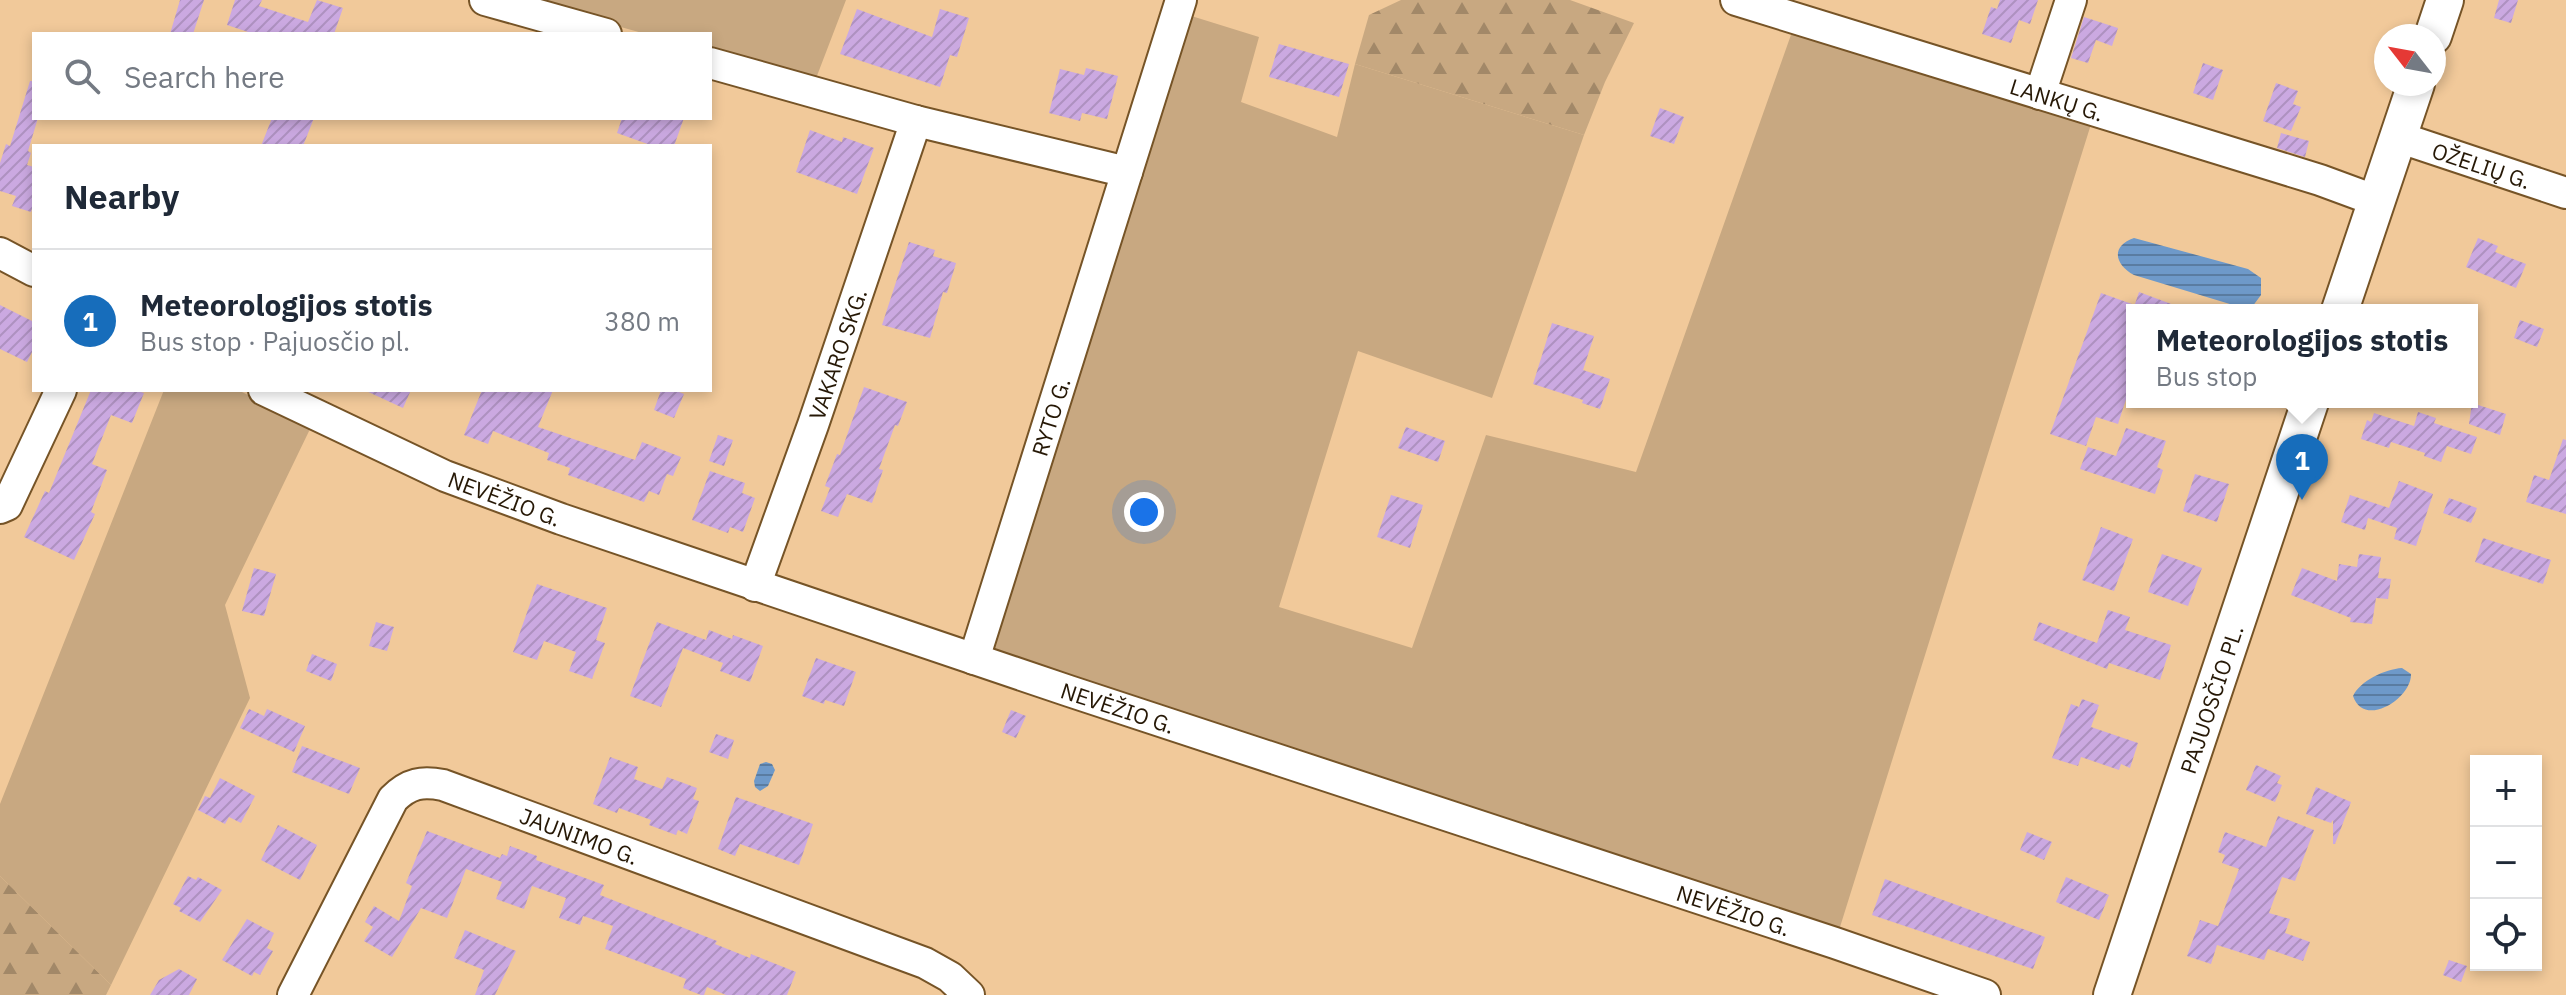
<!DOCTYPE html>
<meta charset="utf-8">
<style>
body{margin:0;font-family:"IBM Plex Sans",sans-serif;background:#f2f2f3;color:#1f2937}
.controls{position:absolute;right:24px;bottom:24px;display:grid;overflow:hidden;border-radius:0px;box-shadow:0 4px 12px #0003}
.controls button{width:72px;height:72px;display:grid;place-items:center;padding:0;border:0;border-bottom:2px solid #e0e1e3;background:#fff;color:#1f2937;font:40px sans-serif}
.compass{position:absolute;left:2374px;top:24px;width:72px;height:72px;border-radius:50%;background:#fff;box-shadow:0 4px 12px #0003;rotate:301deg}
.you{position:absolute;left:1144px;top:512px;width:28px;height:28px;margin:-20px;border:6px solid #fff;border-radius:50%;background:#1a73e8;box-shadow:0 0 0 12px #1a73e833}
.badge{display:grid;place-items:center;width:52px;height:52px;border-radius:50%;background:#176dbb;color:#fff;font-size:26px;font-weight:700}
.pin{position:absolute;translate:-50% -66px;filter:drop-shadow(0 2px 4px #0008)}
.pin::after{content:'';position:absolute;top:42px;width:28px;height:24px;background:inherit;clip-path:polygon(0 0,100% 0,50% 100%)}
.popup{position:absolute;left:2126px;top:304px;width:352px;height:104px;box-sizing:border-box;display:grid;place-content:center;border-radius:0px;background:#fff;filter:drop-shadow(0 2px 6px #0005);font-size:26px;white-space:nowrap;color:#747a83}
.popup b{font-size:30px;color:#1f2937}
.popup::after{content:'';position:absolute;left:50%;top:100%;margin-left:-16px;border:16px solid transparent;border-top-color:#fff}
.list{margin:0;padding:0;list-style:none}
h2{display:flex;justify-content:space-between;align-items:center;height:104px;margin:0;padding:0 32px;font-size:34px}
h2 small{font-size:26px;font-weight:400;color:#747a83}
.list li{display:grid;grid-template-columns:52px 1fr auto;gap:24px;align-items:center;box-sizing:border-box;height:144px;padding:0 32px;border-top:2px solid #e0e1e3}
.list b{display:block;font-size:30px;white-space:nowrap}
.list p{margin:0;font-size:26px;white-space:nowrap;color:#747a83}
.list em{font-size:26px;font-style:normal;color:#747a83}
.icon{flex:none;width:44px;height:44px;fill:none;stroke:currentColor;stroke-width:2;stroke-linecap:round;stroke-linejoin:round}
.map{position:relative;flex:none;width:2566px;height:995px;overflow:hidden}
.search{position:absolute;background:#fff;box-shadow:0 4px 12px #0003;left:32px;top:32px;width:680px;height:88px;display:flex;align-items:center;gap:20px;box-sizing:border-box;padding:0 28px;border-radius:0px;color:#747a83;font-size:30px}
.panel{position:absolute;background:#fff;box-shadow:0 4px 12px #0003;left:32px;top:144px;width:680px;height:248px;border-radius:0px}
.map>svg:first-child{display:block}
.green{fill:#c8a881}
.forest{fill:url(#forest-firs)}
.water{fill:url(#water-rules)}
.building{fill:url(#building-hatch)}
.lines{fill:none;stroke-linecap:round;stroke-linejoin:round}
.minor-casing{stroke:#765427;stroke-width:34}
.major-casing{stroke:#765427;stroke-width:40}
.minor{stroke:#fff;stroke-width:30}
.major{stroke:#fff;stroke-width:36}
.labels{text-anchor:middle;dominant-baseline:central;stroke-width:8;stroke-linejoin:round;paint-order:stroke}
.street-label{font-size:22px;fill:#261806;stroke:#f1c99a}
</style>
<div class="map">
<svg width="2566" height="995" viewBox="0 0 2566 995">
<defs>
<pattern id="forest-firs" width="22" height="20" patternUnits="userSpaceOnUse" patternTransform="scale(2)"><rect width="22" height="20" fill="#c8a881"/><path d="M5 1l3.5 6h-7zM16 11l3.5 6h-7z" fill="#a28868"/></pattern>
<pattern id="water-rules" width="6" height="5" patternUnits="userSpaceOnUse" patternTransform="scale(2)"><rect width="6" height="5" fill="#6e99c9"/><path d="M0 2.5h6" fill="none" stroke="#5a7ca1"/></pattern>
<pattern id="building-hatch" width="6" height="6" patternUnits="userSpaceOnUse" patternTransform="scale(2)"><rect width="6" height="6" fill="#cba9e1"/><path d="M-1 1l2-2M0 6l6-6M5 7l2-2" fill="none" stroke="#ae91c0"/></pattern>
</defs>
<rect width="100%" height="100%" fill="#f1c99a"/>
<!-- green -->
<path class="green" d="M523,0H846L815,81L710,52V34H646Z
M1185,14L1259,37L1241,102L1337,137L1355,64L1584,135L1492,398L1358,351L1279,607L1412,648L1486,435L1636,472L1798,15L2092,121L1835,943L985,648Z
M164,390H238L311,427L225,605L250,698L111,985L0,876V804Z"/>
<!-- forest -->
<path class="forest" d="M1401,0H1570L1634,23L1605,82L1584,135L1355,64L1369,15Z
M0,876L111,985L106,995H0Z"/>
<!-- water -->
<path class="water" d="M2134,238L2248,269L2261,278V295L2252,307L2243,308L2134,275C2114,264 2111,246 2134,238Z
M2402,668L2411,674C2412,698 2364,729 2353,696C2360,681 2385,669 2402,668Z
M766,762L772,764L775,770L768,786L760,791L755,787L754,781L760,764Z"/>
<!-- building -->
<path class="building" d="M180,0H204L193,34H170Z
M235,0H262L259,6L308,22L317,0L343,8L334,34H254L227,25Z
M2000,0H2038L2030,24L2019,20L2011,43L1982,34L1991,7L1997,9Z
M2499,0H2518L2511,23L2494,18Z
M857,9L932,37L940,9L969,18L957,57L950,55L940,87L840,54Z
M2084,17L2118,28L2112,46L2096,40L2088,63L2071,58Z
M1279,44L1349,64L1339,97L1269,77Z
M2203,63L2223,70L2213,100L2193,93Z
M1086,68L1118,76L1107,119L1082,113L1080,121L1049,113L1060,69L1084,75Z
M30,81H34V118H38L28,151L31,153L27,165L34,167V202L31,212L12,206L16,196L0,191V163L6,144L10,146Z
M2276,83L2298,91L2293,104L2301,107L2291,131L2263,121Z
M1660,108L1684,117L1674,144L1650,136Z
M272,118H314L303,146H261Z
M622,118H684L674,146H653L617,133Z
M810,130L842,142L843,137L874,148L857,194L796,172Z
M2281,133L2309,141L2305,157L2277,148Z
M2478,238L2498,246L2495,252L2526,264L2516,288L2466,267Z
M909,242L935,250L933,256L956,263L947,293L943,292L930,338L882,325Z
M2139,292L2182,308V310H2133Z
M2101,293L2132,304V381L2118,424L2096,417L2086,446L2050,434Z
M0,305L34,322V348L27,362L0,349Z
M2520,320L2544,329L2537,347L2514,338Z
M1552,323L1594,336L1583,370L1610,379L1600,409L1582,403L1583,400L1533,384Z
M864,387L907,402L898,426L895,425L879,469L883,470L872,503L847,494L838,517L821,511L830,488L825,486L837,454L840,455Z
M91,390H135L144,393L132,423L111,415L92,464L107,470L91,512L95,514L74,560L24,537L45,491L49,493Z
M364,390H411L403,408Z
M482,390H553L538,427L635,460L642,442L681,457L673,476L667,474L659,495L649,491L644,502L568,475L570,468L547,460L549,453L493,431L488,444L464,435Z
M661,390H674L684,394L674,418L654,410Z
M2472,403L2506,414L2500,435L2469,424Z
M2418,412L2436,418L2434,423L2477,437L2471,454L2447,446L2441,462L2424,456L2425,453L2391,442L2389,448L2361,439L2367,420L2371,422L2374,413L2414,426Z
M1406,427L1445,441L1438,462L1398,448Z
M2126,428L2166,441L2157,467L2163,470L2155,494L2080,469L2088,447L2116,456Z
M718,435L733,440L724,466L709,461Z
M2563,439L2566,440V514L2526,502L2534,475L2549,480Z
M710,471L745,483L742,493L755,498L743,532L730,527L728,533L692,520Z
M2195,474L2229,484L2217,522L2183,511Z
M2399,481L2433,494L2416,546L2394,539L2397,528L2368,518L2365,530L2341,522L2350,495L2389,508Z
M1391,495L1423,505L1410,548L1377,537Z
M2449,498L2477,508L2471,523L2443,513Z
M2101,527L2133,539L2114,591L2082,580Z
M2483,538L2551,560L2543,584L2475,562Z
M2162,554L2202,568L2188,606L2148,592Z
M2359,554L2381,557L2378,578L2391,579L2388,599L2376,598L2372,624L2350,622L2351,618L2291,595L2302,568L2337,581L2339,564L2357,567Z
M254,568L276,574L264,616L242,611Z
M537,584L607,608L596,640L605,643L592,679L569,671L576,652L544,641L537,660L513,652Z
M2108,610L2130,617L2125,630L2171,645L2160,680L2109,663L2107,669L2033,640L2039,622L2097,643Z
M376,622L394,627L387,651L369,646Z
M657,622L706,640L709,630L732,639L733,635L763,646L750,682L720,671L723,663L683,648L661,707L630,696Z
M312,654L337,664L331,681L306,671Z
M816,658L856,672L844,706L825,700L824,704L802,696Z
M2082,699L2099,705L2091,727L2138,743L2130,768L2121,764L2119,770L2081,757L2078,766L2052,758L2071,704L2079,707Z
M249,709L264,716L267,709L305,726L294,752L240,728Z
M1011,710L1026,716L1016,738L1002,732Z
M716,734L734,740L728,759L709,752Z
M302,746L360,768L349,794L292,772Z
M610,757L638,767L634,779L662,789L667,777L697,788L693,799L699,801L687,834L678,830L676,835L649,825L651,820L619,808L617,813L593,804Z
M2256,765L2281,776L2277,783L2282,785L2275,802L2246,790Z
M220,778L255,796L241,823L229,817L225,824L198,810L205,796L210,798Z
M2316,787L2351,802L2335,844H2333V820L2331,823L2306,814Z
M736,797L813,824L799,865L740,844L735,856L718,849Z
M2278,816L2314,830L2295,881L2282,877L2269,913L2290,919L2285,933L2310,942L2303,961L2268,949L2264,960L2217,945L2211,964L2187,956L2200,920L2218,926L2239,869L2222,863L2225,855L2218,852L2225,832L2266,847Z
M278,825L317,845L300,880L261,860Z
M427,831L500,858L502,854L507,856L510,846L537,856L536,860L604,885L600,895L717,941L715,944L750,958L751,954L796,972L787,995H726L707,987L704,995H701L683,988L686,979L605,949L613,926L583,916L580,925L559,918L566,898L532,886L524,909L496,899L502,882L466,869L447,918L421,908L392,957L364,941L373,927L365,922L374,906L399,921L412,886L406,883Z
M2027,832L2052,842L2044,860L2020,850Z
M188,876L196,880L198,877L222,890L200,922L179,911L181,908L173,904Z
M2066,877L2109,895L2099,920L2056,902Z
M1885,879L2045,937L2033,969L1872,915Z
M247,919L274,933L267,948L273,951L260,975L254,972L252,976L222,960Z
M465,930L516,951L495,995H475L484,970L454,958Z
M2449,960L2467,966L2461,982L2443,975Z
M179,969L197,979L189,995H150L159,980Z"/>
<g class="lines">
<defs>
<g id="minor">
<path d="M485,0L606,34"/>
<path id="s1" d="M1736,0L2320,180L2377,201"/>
<path d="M710,63L916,121L1127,172"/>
<path d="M2040,94L2071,0"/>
<path id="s2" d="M2398,137L2566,193"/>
<path d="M0,253L34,271"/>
<path id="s3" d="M264,390L445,476L561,519L1069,691L1835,943L1985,995"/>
<path d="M0,508L7,505L61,390"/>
<path id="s4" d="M755,586L813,425L916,121"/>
<path id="s5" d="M974,659L1181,0"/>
<path id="s6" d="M293,995L393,799C409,783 422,781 443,785L925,963L950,977L969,995"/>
</g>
<g id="major">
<path d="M2433,36L2445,0"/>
<path d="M2340,310L2416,84"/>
<path id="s7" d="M2112,995L2310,402"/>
</g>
</defs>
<!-- minor casing -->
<use href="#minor" class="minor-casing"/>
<!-- major casing -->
<use href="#major" class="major-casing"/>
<!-- minor -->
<use href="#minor" class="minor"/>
<!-- major -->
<use href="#major" class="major"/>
</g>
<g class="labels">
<!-- street labels -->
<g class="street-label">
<text stroke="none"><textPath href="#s1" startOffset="336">LANKŲ G.</textPath></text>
<text stroke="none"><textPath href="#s2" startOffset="88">OŽELIŲ G.</textPath></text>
<text stroke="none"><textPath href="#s4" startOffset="246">VAKARO SKG.</textPath></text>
<text stroke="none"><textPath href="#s5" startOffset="254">RYTO G.</textPath></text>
<text stroke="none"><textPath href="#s3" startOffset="264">NEVĖŽIO G.</textPath></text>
<text stroke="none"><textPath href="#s7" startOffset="312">PAJUOSČIO PL.</textPath></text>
<text stroke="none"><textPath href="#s3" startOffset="912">NEVĖŽIO G.</textPath></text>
<text stroke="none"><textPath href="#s6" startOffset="420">JAUNIMO G.</textPath></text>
<text stroke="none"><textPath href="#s3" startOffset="1560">NEVĖŽIO G.</textPath></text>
</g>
</g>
</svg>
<div class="controls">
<button>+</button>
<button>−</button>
<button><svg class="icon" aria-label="locate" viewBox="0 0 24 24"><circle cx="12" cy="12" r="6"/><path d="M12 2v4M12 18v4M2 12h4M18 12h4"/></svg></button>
</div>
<svg class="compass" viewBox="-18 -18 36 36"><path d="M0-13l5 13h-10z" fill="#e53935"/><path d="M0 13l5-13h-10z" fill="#747a83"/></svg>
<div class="you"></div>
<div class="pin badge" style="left:2302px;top:500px">1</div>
<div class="popup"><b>Meteorologijos stotis</b>Bus stop</div>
<div class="search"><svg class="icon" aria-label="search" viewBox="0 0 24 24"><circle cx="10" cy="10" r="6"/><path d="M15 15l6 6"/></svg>Search here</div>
<section class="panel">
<h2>Nearby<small></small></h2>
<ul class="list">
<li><span class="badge">1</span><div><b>Meteorologijos stotis</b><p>Bus stop · Pajuosčio pl.</p></div><em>380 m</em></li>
</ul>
</section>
</div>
